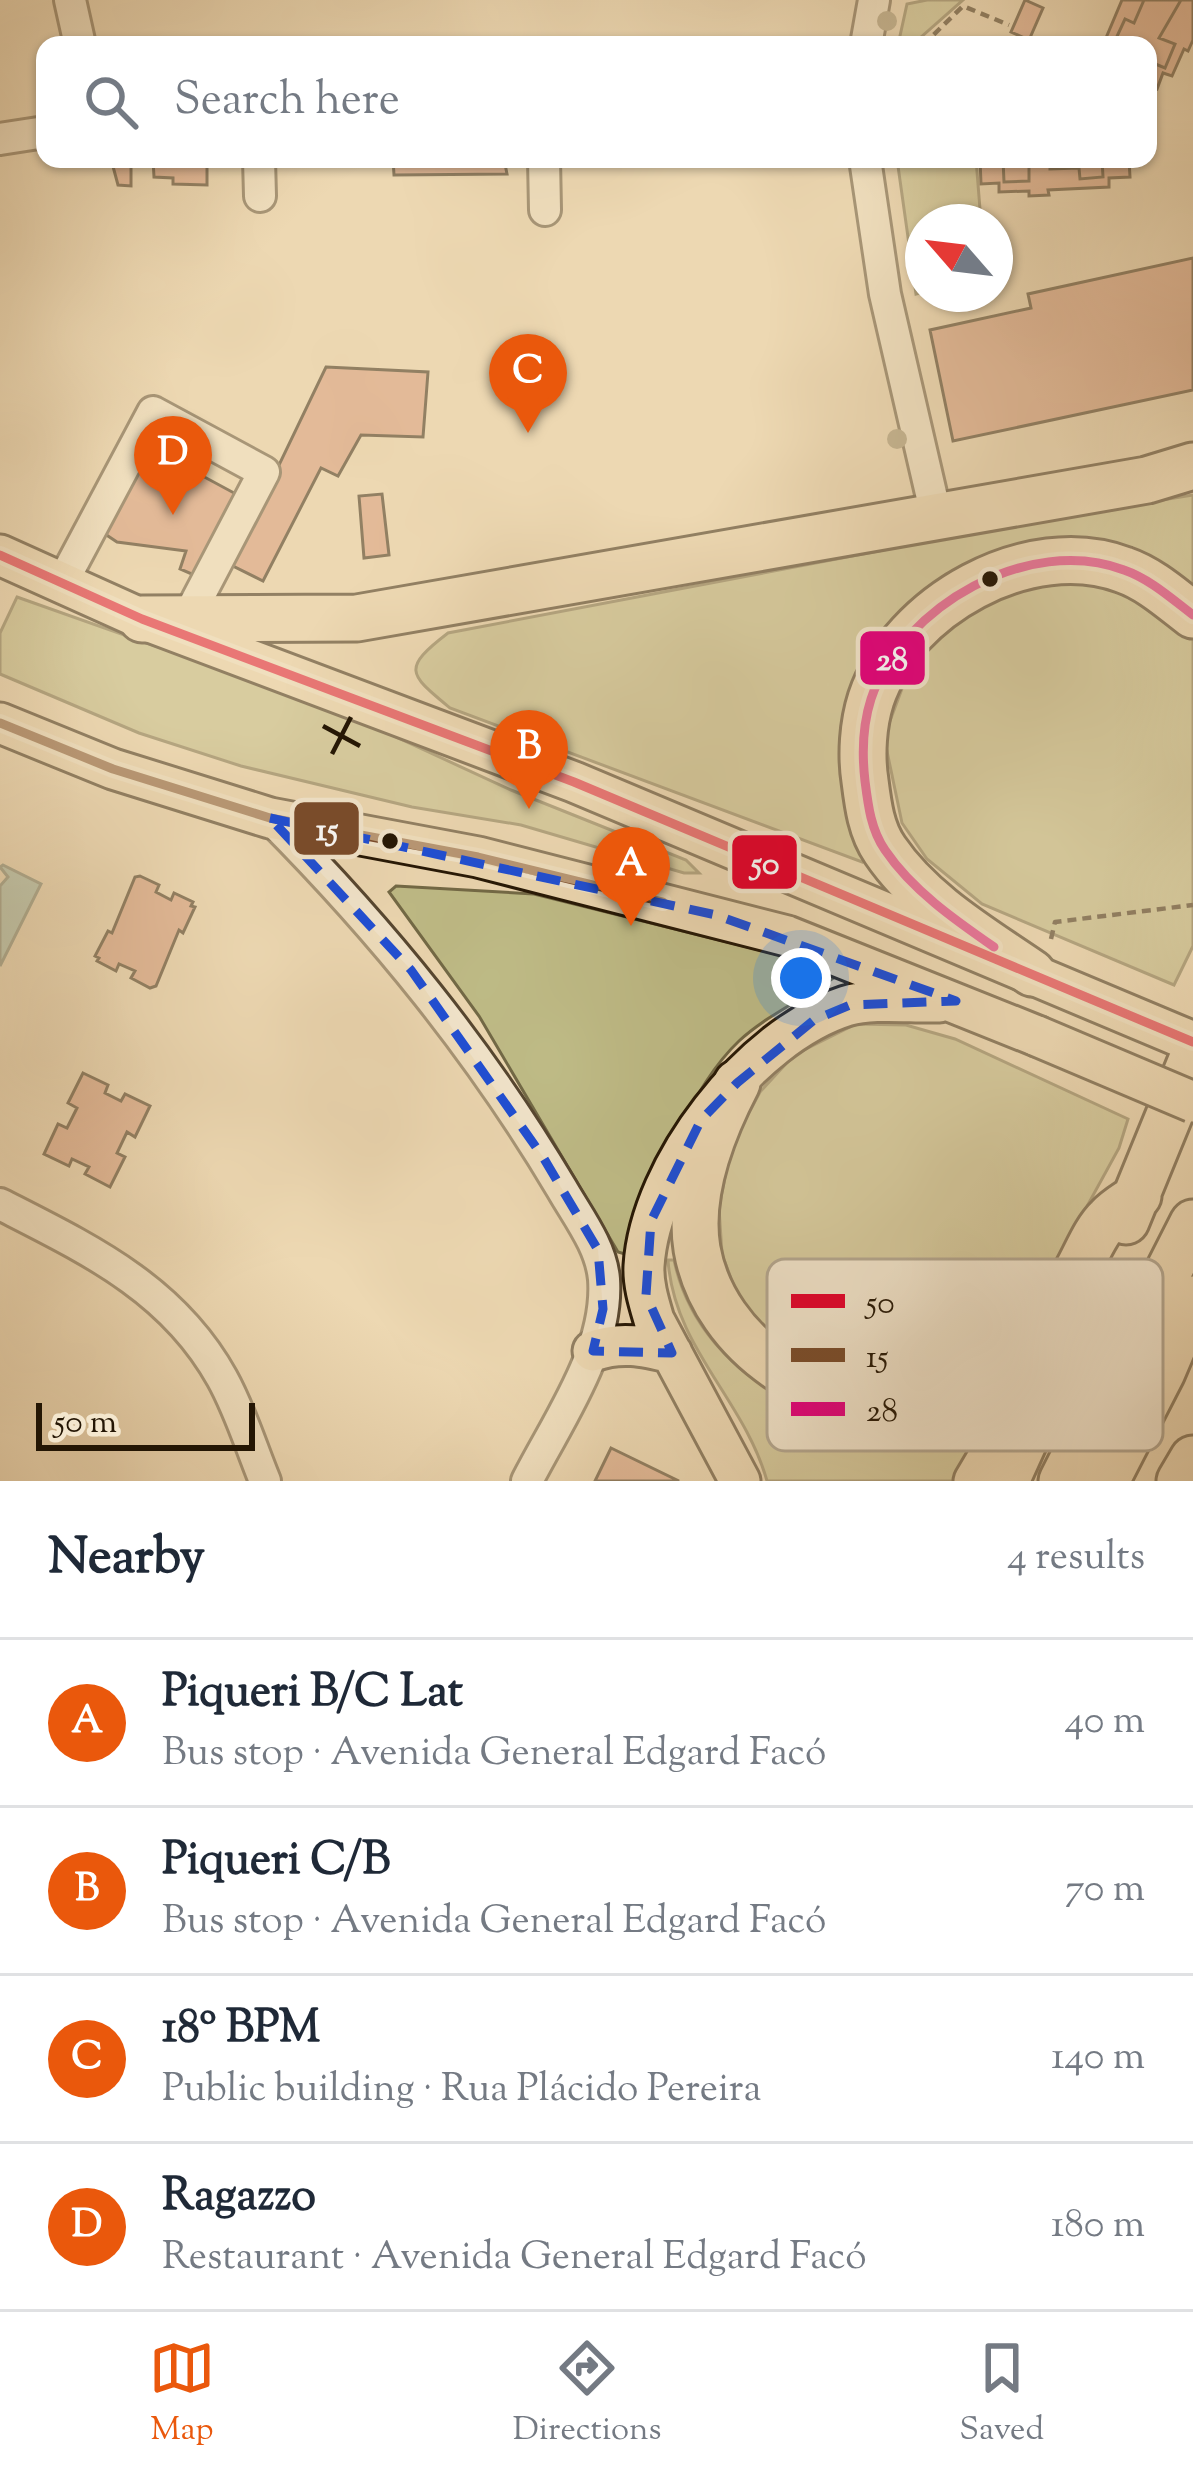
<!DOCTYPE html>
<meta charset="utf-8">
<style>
body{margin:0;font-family:"Sorts Mill Goudy",serif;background:#f2f2f3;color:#1f2937}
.compass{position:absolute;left:905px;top:204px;width:108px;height:108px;border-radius:50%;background:#fff;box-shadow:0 3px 9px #0004;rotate:298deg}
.scale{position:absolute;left:36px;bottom:30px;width:219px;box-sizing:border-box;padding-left:12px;border:6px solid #241604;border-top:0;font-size:33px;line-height:42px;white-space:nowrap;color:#241604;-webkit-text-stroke:9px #f3e6cd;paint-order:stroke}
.you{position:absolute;left:801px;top:978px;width:42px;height:42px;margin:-30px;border:9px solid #fff;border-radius:50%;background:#1a73e8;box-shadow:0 0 0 18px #1a73e833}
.badge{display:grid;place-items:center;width:78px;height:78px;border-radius:50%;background:#ea580c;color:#fff;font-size:39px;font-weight:700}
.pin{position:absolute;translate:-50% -99px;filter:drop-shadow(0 3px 6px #0008)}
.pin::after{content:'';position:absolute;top:63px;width:42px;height:36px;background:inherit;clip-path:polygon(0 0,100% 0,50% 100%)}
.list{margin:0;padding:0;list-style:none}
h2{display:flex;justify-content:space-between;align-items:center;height:156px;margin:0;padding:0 48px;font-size:51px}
h2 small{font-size:39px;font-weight:400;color:#747a83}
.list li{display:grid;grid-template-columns:78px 1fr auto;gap:36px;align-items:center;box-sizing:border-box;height:168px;padding:0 48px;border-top:3px solid #e0e1e3}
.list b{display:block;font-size:45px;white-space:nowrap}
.list p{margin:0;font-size:39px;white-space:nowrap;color:#747a83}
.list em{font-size:39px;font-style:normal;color:#747a83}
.icon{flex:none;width:66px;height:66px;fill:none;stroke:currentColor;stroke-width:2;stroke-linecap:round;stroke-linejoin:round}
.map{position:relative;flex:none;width:1193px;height:1481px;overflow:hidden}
.search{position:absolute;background:#fff;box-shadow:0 3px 9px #0004;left:36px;right:36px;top:36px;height:132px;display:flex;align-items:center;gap:30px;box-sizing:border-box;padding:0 42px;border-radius:24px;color:#747a83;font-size:45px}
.sheet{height:828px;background:#fff}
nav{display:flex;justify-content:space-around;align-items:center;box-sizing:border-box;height:168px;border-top:3px solid #e0e1e3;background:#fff;font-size:33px;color:#747a83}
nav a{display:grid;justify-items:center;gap:6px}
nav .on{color:#ea580c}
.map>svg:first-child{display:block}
.green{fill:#bfbc87;stroke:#726946;stroke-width:3}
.water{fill:#99baaa;stroke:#6a7868;stroke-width:3}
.building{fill:#d79678;stroke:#241604;stroke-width:3}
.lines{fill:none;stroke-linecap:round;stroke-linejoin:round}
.minor-casing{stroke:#564630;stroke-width:36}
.major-casing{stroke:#241604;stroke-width:45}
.highway-casing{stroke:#241604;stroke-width:51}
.path{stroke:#241604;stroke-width:4.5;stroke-dasharray:9 6;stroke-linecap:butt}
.minor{stroke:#f3e6cd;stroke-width:30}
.major{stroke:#edd8b2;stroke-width:39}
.highway{stroke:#edd8b2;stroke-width:45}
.major-bridge-casing{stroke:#241604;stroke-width:45;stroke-linecap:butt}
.major-bridge{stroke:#edd8b2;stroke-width:39}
.bus-1-casing{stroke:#f3e6cd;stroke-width:18}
.bus-2-casing{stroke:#f3e6cd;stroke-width:18}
.bus-3-casing{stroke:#f3e6cd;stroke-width:18}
.bus-1{stroke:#e4002b;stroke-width:9}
.bus-2{stroke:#7a4b2a;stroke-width:9}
.bus-3{stroke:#e5007d;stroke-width:9}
.tree{fill:#988968}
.marked{fill:none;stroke:#1d4ed8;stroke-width:9;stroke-dasharray:24 15;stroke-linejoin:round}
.ticks{fill:none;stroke:#241604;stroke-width:4.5}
.bus-dot{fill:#241604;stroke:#f3e6cd;stroke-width:4.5}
.key{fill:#f3e6cd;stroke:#b5a891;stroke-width:3}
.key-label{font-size:33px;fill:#241604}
.line-badge{stroke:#f3e6cd;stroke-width:4.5}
.badge-label{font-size:33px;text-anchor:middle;font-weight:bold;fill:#fff}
</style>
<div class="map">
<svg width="1193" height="1481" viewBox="0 0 1193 1481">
<rect width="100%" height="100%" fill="#edd8b2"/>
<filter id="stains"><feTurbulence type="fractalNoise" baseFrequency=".00167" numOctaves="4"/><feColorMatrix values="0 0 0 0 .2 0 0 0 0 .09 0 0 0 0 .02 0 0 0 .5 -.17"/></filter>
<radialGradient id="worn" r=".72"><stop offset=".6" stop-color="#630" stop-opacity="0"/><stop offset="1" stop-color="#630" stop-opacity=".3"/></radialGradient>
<!-- green -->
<path class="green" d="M927,0H963L912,45H898L907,4Z
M897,159H976L981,222H923V292L916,294Z
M1193,495V595L1007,551L946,574L906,609L862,862L450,708C409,674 401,669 448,633L1063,516Z
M1053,581L1116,584L1175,620L1193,638V946L1174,985L982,904L927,859L902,823L884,737L906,678L944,629L993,599Z
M17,597L344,713L511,790L686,860L699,873H684L521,825L412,807L241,766L139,733L0,674V633Z
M396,886L534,894L783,956L832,979C802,999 765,1017 739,1041C691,1086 647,1193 628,1255L618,1252L479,1016L389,892Z
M856,1024L906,1025L955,1039L1128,1119L1119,1148L1023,1323L992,1351L966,1364L909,1381L850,1380L787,1350L759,1330L733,1284L722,1254L719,1208L731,1146L760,1092L794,1055Z
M668,1260H674C700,1385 853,1457 968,1412L991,1425L956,1481H767C744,1399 674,1348 668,1260Z"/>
<!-- water -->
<path class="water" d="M3,865L41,884L0,966V886L8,877L0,867Z"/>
<!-- building -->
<path class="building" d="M1025,0L1043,8L1029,40L1011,32Z
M1122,0H1193V40L1188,51L1184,49L1172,76L1163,73L1157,89L1148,86V45H1103Z
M1144,0H1181L1159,38L1175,44L1165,68L1148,61V45H1113L1125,19L1134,23Z
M111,159H131V186L118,185Z
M153,159H207V185L173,184V178L154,177Z
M393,159H504L507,174L394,175Z
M980,159H1129L1130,177L1109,178V187L1048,190L1049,195L1029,196V191L999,192V183L981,184Z
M1003,159H1102L1103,177L1080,179L1079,168L1050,169V164L1029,165V181L1004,182Z
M1193,258V390L953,441L930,330L1031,308L1028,294Z
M326,367L428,372L423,437L361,435L338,476L321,468L263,581L231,565Z
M147,446L247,500L201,578L180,569L186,551L117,542L99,530Z
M382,494L389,555L364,558L359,496Z
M140,876L159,885L156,892L171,900L174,893L193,902L191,906L195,907L183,933L179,930L156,986L150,988L131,978L135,971L119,964L116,971L97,961L99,958L95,956L108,931L112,933L135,877Z
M83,1073L108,1085L105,1093L121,1101L125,1094L150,1106L135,1137L127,1132L117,1153L125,1157L110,1187L85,1174L89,1167L72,1159L69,1166L44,1154L58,1124L67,1128L77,1108L68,1103Z
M611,1448L679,1481H595Z"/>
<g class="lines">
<defs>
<path id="minor" d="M70,0L80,45
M866,45L874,0
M0,139L45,132
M259,159L260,196
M544,159L545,210
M865,159L885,294L936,515
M62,583L153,412L264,472L187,619
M270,818C383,932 480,1051 562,1189C578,1217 601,1246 604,1279C609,1350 558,1420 527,1481
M0,1204C88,1249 172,1288 222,1378C240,1410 251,1447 265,1481"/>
<path id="major" d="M0,555L142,619L574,782L1193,1042
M0,723L113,769L270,818L478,857L787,936L1037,1036
M593,1351C621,1341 643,1346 672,1353
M740,1481L654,1320C649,1303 643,1284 644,1266C650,1167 751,1036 846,1006C873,998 910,1003 939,1002
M974,1481L1016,1410L1036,1393"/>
<path id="highway" d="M142,619L357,618L1147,480L1193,466
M1032,973C981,938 921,903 885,850C871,830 868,805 865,781C861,755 863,724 871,699C902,606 1029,534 1124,570C1150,579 1172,599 1193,615
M737,1083C712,1131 688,1194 697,1249C714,1347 821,1414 915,1405C927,1404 940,1404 951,1400C1009,1378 1047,1324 1076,1273C1086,1256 1095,1231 1109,1218C1117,1209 1129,1203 1138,1196
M1126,1221L1193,1057
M1006,1481L1092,1291
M1062,1481L1193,1223
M1106,1481L1162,1372L1193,1299
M1180,1481L1193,1459"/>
</defs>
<!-- minor casing -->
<use href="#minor" class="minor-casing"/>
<!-- major casing -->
<use href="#major" class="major-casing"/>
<!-- highway casing -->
<use href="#highway" class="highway-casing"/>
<!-- path -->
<path class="path" d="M923,45L963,6L1009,25
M1051,939L1055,922L1193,905"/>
<!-- minor -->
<use href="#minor" class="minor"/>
<!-- major -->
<use href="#major" class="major"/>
<!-- highway -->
<use href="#highway" class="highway"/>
<defs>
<path id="major-bridge" d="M1037,1036L1193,1102"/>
</defs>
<!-- major-bridge casing -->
<use href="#major-bridge" class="major-bridge-casing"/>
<!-- major-bridge -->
<use href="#major-bridge" class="major-bridge"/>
<defs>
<path id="bus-1" d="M0,555L142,619L574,782L1193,1042"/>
<path id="bus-2" d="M0,723L113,769L270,818L478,857L663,902"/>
<path id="bus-3" d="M994,947C955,920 912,890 885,850C871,830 868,805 865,781C862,755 863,724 871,699C902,606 1029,534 1124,570C1150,579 1172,599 1193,615"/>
</defs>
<!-- bus-1 casing -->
<use href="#bus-1" class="bus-1-casing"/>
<!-- bus-2 casing -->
<use href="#bus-2" class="bus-2-casing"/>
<!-- bus-3 casing -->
<use href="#bus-3" class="bus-3-casing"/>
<!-- bus-1 -->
<use href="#bus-1" class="bus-1"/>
<!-- bus-2 -->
<use href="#bus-2" class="bus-2"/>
<!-- bus-3 -->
<use href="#bus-3" class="bus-3"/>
</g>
<!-- trees -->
<g class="tree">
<circle cx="887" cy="21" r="10"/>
<circle cx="897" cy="439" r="10"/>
</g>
<!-- marked area -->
<path d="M0 0H1193V1481H0ZM270,818L716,915L956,1001L850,1005L814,1020L737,1083L701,1120L651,1221L646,1295L672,1353L593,1351L603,1309L598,1250L543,1157L411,970Z" fill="#edd8b2" fill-opacity=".55" fill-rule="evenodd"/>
<path class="marked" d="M270,818L716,915L956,1001L850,1005L814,1020L737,1083L701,1120L651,1221L646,1295L672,1353L593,1351L603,1309L598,1250L543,1157L411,970Z"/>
<!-- ticks -->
<path class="ticks" d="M323,726L360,746M332,754L351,717"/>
<!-- markers -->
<g class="bus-dot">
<circle cx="990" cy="579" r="10"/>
<circle cx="390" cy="841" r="10"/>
</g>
<!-- legend -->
<rect x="767" y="1259" width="396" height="192" rx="18" class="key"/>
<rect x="791" y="1294" width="54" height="14" fill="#e4002b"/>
<rect x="791" y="1348" width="54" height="14" fill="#7a4b2a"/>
<rect x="791" y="1402" width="54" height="14" fill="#e5007d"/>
<g class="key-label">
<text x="866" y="1313">50</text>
<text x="866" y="1367">15</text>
<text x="866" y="1421">28</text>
</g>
<g class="line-badge">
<rect x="858" y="629" width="69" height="58" rx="12" fill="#e5007d"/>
<rect x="292" y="800" width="69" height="57" rx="12" fill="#7a4b2a"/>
<rect x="730" y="833" width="69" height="58" rx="12" fill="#e4002b"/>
</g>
<g class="badge-label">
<text x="892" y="670">28</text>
<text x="327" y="840">15</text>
<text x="765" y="874">50</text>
</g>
<rect width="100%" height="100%" filter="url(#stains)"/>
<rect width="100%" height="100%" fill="url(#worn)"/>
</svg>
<svg class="compass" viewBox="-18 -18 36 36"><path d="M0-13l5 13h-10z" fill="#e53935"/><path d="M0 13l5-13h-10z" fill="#747a83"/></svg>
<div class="scale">50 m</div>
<div class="you"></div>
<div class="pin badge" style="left:631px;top:926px">A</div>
<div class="pin badge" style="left:529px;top:809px">B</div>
<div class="pin badge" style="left:528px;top:433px">C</div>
<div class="pin badge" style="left:173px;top:515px">D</div>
<div class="search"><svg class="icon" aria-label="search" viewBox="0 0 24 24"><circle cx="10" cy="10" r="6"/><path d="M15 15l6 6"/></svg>Search here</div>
</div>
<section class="sheet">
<h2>Nearby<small>4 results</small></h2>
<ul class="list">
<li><span class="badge">A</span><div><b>Piqueri B/C Lat</b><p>Bus stop · Avenida General Edgard Facó</p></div><em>40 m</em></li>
<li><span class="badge">B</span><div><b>Piqueri C/B</b><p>Bus stop · Avenida General Edgard Facó</p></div><em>70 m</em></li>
<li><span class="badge">C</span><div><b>18º BPM</b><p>Public building · Rua Plácido Pereira</p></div><em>140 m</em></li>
<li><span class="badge">D</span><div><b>Ragazzo</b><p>Restaurant · Avenida General Edgard Facó</p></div><em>180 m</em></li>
</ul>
</section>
<nav>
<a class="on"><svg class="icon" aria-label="map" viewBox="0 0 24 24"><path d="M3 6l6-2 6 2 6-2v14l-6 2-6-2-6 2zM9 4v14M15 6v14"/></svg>Map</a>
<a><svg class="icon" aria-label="directions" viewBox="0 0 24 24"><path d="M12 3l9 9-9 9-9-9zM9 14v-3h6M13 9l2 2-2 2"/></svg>Directions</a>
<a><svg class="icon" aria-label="saved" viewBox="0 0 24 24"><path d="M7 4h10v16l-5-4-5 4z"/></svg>Saved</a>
</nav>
